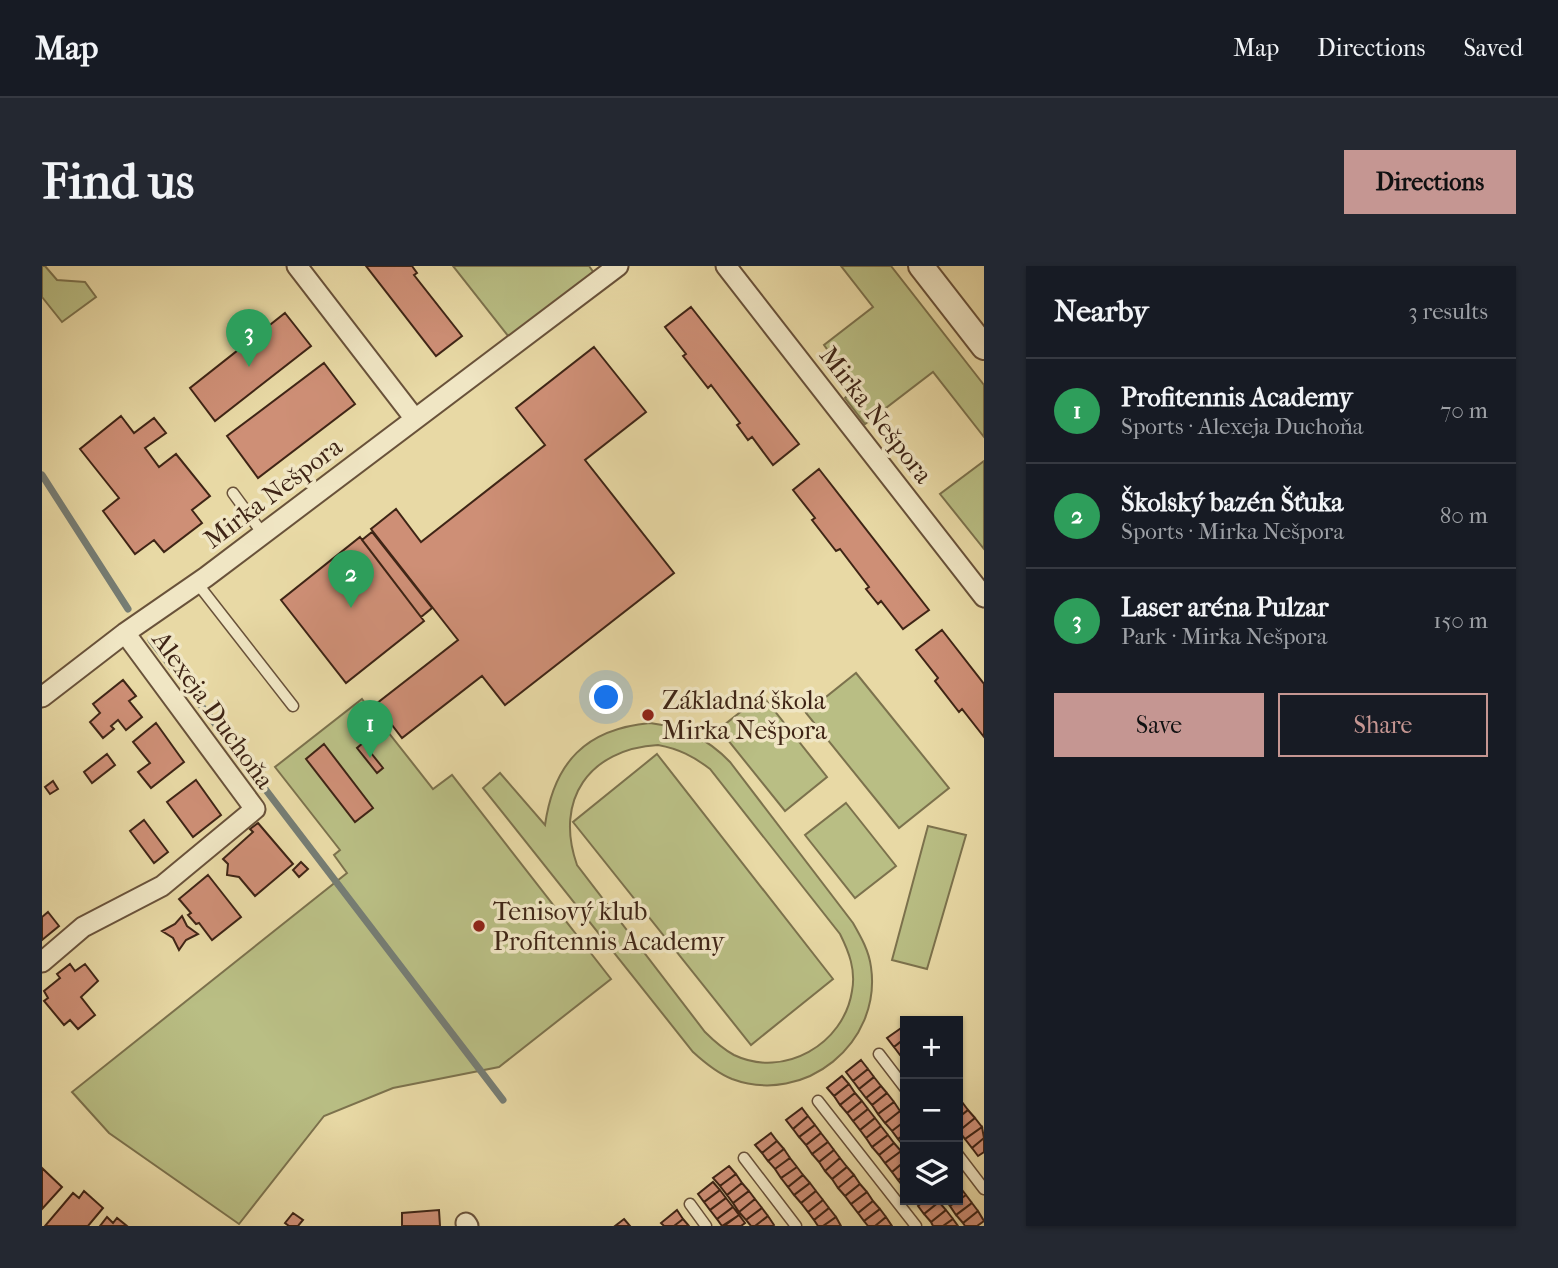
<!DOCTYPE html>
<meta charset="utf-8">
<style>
body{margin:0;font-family:"IM FELL French Canon",serif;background:#242831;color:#f1f3f6}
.controls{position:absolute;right:21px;bottom:21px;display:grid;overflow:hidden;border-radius:0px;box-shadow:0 2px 5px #0004}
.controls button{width:63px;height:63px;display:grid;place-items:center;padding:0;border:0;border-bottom:2px solid #363941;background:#171b24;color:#f1f3f6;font:35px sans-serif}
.you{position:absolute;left:565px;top:432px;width:24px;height:24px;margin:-18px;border:5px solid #fff;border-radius:50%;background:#1a73e8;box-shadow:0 0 0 10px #1a73e833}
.badge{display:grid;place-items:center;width:46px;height:46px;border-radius:50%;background:#c59692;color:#fff;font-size:23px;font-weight:700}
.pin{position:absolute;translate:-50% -58px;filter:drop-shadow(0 2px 4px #0008)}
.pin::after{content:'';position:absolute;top:37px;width:24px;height:21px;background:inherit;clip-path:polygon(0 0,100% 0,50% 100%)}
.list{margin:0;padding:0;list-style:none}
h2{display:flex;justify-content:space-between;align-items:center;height:91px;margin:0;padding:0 28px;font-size:30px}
h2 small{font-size:23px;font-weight:400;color:#9ea1a6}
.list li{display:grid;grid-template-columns:46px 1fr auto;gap:21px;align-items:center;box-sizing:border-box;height:105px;padding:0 28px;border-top:2px solid #363941}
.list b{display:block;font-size:26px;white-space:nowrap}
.list p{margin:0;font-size:23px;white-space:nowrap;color:#9ea1a6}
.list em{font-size:23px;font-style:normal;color:#9ea1a6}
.actions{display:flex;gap:14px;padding:21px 28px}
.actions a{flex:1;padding:16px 0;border:2px solid #c59692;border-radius:0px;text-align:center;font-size:24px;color:#c59692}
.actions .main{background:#c59692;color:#111}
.icon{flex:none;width:38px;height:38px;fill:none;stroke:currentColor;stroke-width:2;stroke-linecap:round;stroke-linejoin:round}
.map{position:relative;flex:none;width:942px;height:960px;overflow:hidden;border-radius:0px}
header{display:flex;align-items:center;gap:42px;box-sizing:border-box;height:98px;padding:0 35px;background:#171b24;border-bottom:2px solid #363941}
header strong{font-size:33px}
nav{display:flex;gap:38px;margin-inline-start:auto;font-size:24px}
.intro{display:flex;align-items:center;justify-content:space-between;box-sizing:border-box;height:168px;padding:0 42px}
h1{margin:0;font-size:49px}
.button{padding:18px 32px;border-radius:0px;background:#c59692;color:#111;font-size:24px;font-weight:700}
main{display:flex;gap:42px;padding:0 42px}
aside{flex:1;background:#171b24;border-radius:0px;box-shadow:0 2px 5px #0004}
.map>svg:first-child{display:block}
.green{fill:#b9be84;stroke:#7c724d;stroke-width:2;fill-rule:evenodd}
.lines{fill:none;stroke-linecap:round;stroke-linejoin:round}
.stream{stroke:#767d74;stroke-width:7}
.building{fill:#ce8f76;stroke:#3f2516;stroke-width:2}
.service-casing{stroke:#69523a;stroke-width:13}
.minor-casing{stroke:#69523a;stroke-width:23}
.tertiary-casing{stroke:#69523a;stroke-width:28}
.service{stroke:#f0e6c4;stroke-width:10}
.minor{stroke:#f0e6c4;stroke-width:19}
.tertiary{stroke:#f0e6c4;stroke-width:24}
.poi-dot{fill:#8f2418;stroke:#f0e6c4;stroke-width:2.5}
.labels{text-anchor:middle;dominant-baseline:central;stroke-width:7;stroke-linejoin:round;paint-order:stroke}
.street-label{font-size:26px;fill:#3f2516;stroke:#f0e6c4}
.poi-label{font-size:26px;fill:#3f2516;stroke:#f0e6c4;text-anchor:start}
</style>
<header>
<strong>Map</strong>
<nav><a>Map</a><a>Directions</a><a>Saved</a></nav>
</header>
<div class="intro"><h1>Find us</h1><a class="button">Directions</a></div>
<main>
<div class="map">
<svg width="942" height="960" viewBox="0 0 942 960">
<rect width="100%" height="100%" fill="#e8d9a5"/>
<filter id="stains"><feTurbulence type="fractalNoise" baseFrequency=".00286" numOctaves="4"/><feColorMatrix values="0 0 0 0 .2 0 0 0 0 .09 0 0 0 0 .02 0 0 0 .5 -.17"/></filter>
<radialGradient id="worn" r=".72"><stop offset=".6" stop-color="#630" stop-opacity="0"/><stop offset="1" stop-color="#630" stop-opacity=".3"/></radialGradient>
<!-- green -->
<path class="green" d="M0,0H3L15,14L43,16L54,31L20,56L0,31Z
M411,0H547L552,7L470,75Z
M799,0H849L942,119V171L891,106L823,158L803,132L814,123L782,79L831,41Z
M942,195V283L898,228Z
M814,407L907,522L857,562L764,447Z
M720,429L785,511L743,545L677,463Z
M320,433L391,523L410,509L569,713L457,801L351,822L282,850L197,958L67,867L30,826L305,607L292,589L298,584L233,501Z
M608,457C641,461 665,472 688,496L811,657C819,671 827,685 829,701C840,777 763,840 690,813C675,807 663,797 651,786L441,522L458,507L503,559C512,496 544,463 608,457ZM616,479C637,483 651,490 668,503L798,668C807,686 814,704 810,725C802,778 742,813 692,789C681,783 672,775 663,766L535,599C512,534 547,483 616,479Z
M615,488L791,713L709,779L531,556Z
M804,537L854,600L813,632L763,569Z
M886,560L924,569L885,703L850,694Z"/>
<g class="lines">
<!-- stream -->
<path class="stream" d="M0,209L86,343
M109,374L461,834"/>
</g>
<!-- building -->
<path class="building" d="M324,0H370L375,7L372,9L420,70L394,90Z
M649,41L757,178L731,199L710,171L706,174L695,159L698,157L669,119L666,122L641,90L644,88L623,61Z
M243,47L269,80L173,155L148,122Z
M552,81L604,146L543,194L632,307L463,439L440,410L360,472L334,438L416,374L329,263L354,243L379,276L503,179L474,142Z
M282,97L313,138L216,212L185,170Z
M79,150L92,167L112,152L124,167L103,182L117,201L134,188L168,230L150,244L160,257L122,286L112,274L93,288L61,245L77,232L38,183Z
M777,203L887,344L861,363L839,335L836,338L824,323L827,321L798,283L794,285L770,254L773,252L751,224Z
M330,266L390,342L379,351L320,274Z
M318,271L382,355L304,417L239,334Z
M900,364L942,418V471L920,443L917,446L893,415L896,412L874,384Z
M81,414L94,430L87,435L100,451L84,464L76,454L69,460L72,463L61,472L48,456L58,447L51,438Z
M114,457L142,496L109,522L96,506L108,497L91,476Z
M321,477L341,502L335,507L315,482Z
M282,478L331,542L313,556L264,493Z
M65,488L73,499L50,517L42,506Z
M154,514L179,549L151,571L125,536Z
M11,515L16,523L8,528L3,521Z
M102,554L126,586L112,597L88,565Z
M216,557L251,598L213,630L197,611L185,609L186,598L181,593L211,566L208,563Z
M259,596L266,603L257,611L251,604Z
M166,609L199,651L170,674L157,657L154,658L146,649L149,647L137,633Z
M6,646L17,660L0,674V651Z
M140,650L145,660L156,668L144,674L137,684L131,672L120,665L133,658Z
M28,698L33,705L43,698L56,715L39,731L53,749L36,763L28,754L22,759L2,735L6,732L2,725L18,712L15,708Z
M862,760L863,772L852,781L845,772Z
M863,772V786L858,789L852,781Z
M819,794L826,803L811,815L804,806Z
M826,803L832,811L817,823L811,815Z
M800,810L807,818L792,830L785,822Z
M832,811L839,820L824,832L817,823Z
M807,818L813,827L798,839L792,830Z
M839,820L845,827L830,839L824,832Z
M813,827L820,835L805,847L798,839Z
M845,827L852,836L836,848L830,839Z
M820,835L826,843L811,855L805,847Z
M852,836L858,845L843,857L836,848Z
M920,836L926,844L916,852V839Z
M760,842L766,850L751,863L744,854Z
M826,843L833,852L818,864L811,855Z
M926,844L933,852L917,865L916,852Z
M858,845L863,855L850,865L843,857Z
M766,850L773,859L757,871L751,863Z
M833,852L839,860L824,872L818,864Z
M933,852L940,861L923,873L917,865Z
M863,855V868L856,873L850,865Z
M773,859L779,867L764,879L757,871Z
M839,860L846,869L830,881L824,872Z
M940,861L942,872L930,882L923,873Z
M729,867L735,875L720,887L713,879Z
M779,867L786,876L770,888L764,879Z
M863,868V882L856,873Z
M846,869L852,877L837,889L830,881Z
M942,872V886L936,890L930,882Z
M735,875L742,883L726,895L720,887Z
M786,876L792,884L777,896L770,888Z
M852,877L859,885L843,897L837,889Z
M742,883L748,892L733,903L726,895Z
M792,884L798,892L783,905L777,896Z
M859,885L863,895L850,906L843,897Z
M748,892L755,901L739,912L733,903Z
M798,892L805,901L790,913L783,905Z
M863,895V909L856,914L850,906Z
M687,900L694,908L678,920L671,912Z
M755,901L761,909L746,921L739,912Z
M805,901L812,909L796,922L790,913Z
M0,902L20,921L0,943Z
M694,908L700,917L685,929L678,920Z
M761,909L768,917L752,929L746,921Z
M812,909L818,918L803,930L796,922Z
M863,909V923L856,914Z
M671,916L678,924L662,936L656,928Z
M700,917L707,925L691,937L685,929Z
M768,917L774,925L759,937L752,929Z
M818,918L825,926L809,938L803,930Z
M917,920L924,929L908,940L903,934H916Z
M678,924L684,932L668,944L662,936Z
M42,925L61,942L46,960H3L31,927L37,932Z
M707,925L713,933L697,946L691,937Z
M774,925L781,934L766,946L759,937Z
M825,926L831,935L816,947L809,938Z
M924,929L930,937L914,949L908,940Z
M684,932L691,941L675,953L668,944Z
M713,933L720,942L704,954L697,946Z
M781,934L787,942L772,954L766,946Z
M883,934H896L897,936L882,948L876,940Z
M831,935L838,943L822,955L816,947Z
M897,936L904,944L889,956L882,948Z
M930,937L936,945L921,957L914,949Z
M691,941L697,949L680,960L675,953Z
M720,942L726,950L713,960H709L704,954Z
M787,942L794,951L781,960H776L772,954Z
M838,943L844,951L833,960H826L822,955Z
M397,944L398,960H360V947Z
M635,944L641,953L632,960H622L619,957Z
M904,944L911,953L901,960H891L889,956Z
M936,945L942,955L935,960H923L921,957Z
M251,947L261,954L256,960H247L243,957Z
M697,949L703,957L699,960H682Z
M726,950L732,959L731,960H713Z
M65,951L71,957L75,952L85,960H58Z
M794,951L799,960H781Z
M844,951L850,960H833Z
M582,953L588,960H573Z
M641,953L647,960H632Z
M911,953L916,960H901Z"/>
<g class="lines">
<defs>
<path id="service" d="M191,227L221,268
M155,317L251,440
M837,788L863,822
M776,835L874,960
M916,889L942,923
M702,892L754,960
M648,938L664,960"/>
<path id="minor" d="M255,0L373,153
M684,0L942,331
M0,431L83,367L164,311L576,0
M0,696L41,661L120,620L213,543L83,367
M424,957L426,960"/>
<path id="tertiary" d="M879,0L942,81"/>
</defs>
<!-- service casing -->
<use href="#service" class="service-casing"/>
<!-- minor casing -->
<use href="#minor" class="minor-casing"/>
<!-- tertiary casing -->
<use href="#tertiary" class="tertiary-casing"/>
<!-- service -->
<use href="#service" class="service"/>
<!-- minor -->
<use href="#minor" class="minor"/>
<!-- tertiary -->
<use href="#tertiary" class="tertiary"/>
</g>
<!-- markers -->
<g class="poi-dot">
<circle cx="606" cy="449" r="7"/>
<circle cx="437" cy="660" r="7"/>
</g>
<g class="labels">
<!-- street labels -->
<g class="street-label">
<text transform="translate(834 149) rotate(52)">Mirka Nešpora</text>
<text transform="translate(231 227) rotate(-37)">Mirka Nešpora</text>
<text transform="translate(171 444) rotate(54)">Alexeja Duchoňa</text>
</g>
<!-- poi labels -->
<g class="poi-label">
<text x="620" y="434">Základná škola<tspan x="620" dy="30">Mirka Nešpora</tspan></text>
<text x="451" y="645">Tenisový klub<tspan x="451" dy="30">Profitennis Academy</tspan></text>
</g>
</g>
<rect width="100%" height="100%" filter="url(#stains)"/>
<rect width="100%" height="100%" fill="url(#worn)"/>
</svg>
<div class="controls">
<button>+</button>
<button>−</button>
<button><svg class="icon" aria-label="layers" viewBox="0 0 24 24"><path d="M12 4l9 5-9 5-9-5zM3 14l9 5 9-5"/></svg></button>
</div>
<div class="you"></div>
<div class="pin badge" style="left:328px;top:492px;background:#2e9e5b">1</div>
<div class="pin badge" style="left:309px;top:342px;background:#2e9e5b">2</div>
<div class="pin badge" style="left:207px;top:101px;background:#2e9e5b">3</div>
</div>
<aside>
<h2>Nearby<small>3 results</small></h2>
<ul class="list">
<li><span class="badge" style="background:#2e9e5b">1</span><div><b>Profitennis Academy</b><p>Sports · Alexeja Duchoňa</p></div><em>70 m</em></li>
<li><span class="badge" style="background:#2e9e5b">2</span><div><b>Školský bazén Šťuka</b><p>Sports · Mirka Nešpora</p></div><em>80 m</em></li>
<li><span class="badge" style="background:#2e9e5b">3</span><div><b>Laser aréna Pulzar</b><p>Park · Mirka Nešpora</p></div><em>150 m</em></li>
</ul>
<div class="actions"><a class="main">Save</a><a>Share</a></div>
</aside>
</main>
